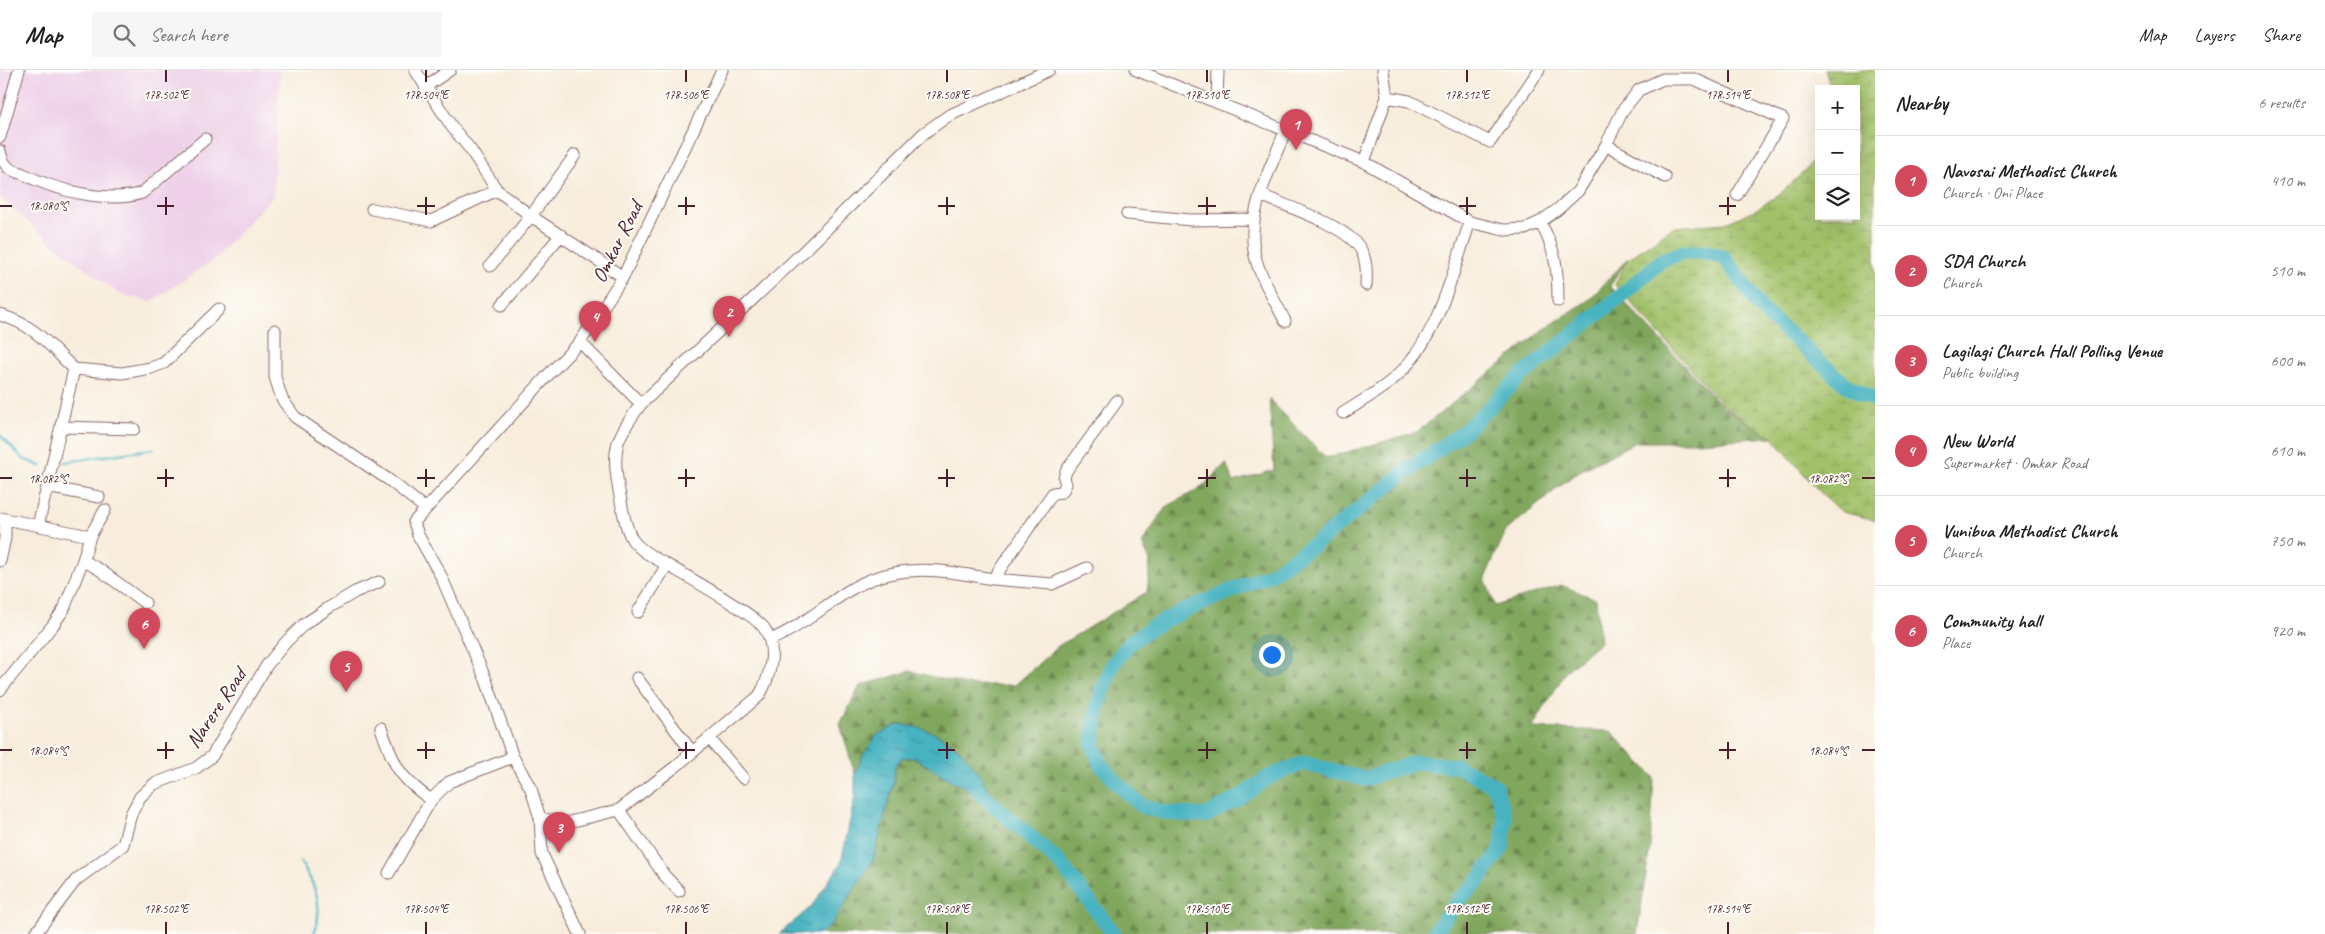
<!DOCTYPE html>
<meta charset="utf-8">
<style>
body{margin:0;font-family:Caveat,sans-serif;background:#f6f6f6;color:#202124}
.controls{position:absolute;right:15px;top:15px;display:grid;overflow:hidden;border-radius:0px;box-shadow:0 5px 20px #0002}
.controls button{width:45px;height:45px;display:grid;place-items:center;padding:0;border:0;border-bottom:1px solid #e0e0e0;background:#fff;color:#202124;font:25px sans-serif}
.you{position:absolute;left:1271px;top:584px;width:18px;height:18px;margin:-12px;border:4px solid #fff;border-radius:50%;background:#1a73e8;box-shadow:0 0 0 8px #1a73e833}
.badge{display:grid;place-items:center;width:32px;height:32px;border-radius:50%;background:#d1495b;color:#fff;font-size:16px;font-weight:700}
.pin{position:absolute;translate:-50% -41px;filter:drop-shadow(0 1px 2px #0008)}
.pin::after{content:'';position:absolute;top:26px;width:18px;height:15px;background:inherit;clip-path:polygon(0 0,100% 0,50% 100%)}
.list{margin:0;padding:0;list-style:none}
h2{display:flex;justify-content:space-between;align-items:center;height:65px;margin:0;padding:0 20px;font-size:21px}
h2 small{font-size:16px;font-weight:400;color:#757577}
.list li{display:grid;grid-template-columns:32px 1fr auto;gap:15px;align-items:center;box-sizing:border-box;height:90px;padding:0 20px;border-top:1px solid #e0e0e0}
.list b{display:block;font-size:19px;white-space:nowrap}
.list p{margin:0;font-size:16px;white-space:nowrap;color:#757577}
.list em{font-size:16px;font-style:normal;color:#757577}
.icon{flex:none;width:28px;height:28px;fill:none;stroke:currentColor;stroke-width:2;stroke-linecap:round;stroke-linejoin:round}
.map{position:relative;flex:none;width:1875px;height:864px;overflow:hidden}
header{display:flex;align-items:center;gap:30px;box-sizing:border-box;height:70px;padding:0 25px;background:#fff;border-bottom:1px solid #e0e0e0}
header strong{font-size:24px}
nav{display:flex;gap:28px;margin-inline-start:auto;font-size:18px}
.search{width:350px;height:45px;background:#f6f6f6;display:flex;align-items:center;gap:12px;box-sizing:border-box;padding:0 18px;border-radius:0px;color:#757577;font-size:19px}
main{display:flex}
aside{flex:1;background:#fff}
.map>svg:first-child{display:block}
.built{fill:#eed0e8}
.forest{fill:url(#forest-firs);stroke:#656344}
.wetland{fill:url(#wetland-marsh);stroke:#76704a}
.water{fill:url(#water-ripples);stroke:#486976}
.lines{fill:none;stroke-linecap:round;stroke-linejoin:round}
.stream{stroke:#46b3c1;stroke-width:2.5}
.river{stroke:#46b3c1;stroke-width:15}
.minor-casing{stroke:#876769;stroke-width:13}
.minor{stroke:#fff;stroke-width:11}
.ticks{fill:none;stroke:#4a1f2b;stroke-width:2}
.labels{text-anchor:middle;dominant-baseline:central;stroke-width:4;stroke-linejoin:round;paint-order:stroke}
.street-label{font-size:21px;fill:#4a1f2b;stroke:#fdfcf7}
.ticks-label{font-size:12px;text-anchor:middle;fill:#4a1f2b;stroke:#fdfcf7;stroke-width:4;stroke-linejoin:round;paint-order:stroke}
</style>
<header>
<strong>Map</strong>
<div class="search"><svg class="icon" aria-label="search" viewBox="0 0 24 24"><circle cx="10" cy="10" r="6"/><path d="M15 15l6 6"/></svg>Search here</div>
<nav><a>Map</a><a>Layers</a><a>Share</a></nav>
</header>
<main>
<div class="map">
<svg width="1875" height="864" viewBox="0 0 1875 864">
<defs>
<pattern id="forest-firs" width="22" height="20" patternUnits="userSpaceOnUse" patternTransform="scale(1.25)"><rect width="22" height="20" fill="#80a75d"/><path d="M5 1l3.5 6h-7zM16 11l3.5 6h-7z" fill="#6b874d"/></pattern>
<pattern id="wetland-marsh" width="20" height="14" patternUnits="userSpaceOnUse" patternTransform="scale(1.25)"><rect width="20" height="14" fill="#a1c169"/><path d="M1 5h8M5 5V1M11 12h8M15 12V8" fill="none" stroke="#8ca55b"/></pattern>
<pattern id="water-ripples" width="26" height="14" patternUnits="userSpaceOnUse" patternTransform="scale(1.25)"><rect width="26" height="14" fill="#46b3c1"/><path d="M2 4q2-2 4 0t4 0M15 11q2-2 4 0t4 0" fill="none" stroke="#3c919d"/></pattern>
</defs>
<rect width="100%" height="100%" fill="#fdfcf7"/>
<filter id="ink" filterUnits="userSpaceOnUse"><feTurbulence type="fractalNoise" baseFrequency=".02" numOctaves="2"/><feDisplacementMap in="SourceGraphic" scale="10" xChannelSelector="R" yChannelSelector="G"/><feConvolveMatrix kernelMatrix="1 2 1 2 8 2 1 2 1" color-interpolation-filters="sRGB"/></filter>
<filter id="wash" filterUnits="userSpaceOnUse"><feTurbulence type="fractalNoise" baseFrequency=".0096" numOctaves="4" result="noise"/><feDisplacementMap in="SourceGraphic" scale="20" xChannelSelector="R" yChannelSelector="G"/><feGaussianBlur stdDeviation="1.12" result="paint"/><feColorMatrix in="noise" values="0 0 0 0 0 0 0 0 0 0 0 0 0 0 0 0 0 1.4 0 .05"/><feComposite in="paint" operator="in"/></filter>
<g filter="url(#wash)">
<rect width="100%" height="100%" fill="#f8eddc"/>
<!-- built -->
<path class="built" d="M0,0H280L273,126L215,189L151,232L119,224L51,172L0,127Z"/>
<!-- forest -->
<path class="forest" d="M1628,188L1610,216L1725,339L1772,367L1699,372H1636L1576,403L1506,461L1485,508L1495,536L1561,515L1596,529L1600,572L1567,600L1532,658L1611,661L1654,707L1650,778L1637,864H821L834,851L873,790L894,711L895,696L903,687L916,689L993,733L877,665L855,705L840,654L860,616L910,601L966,615H1015L1058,576L1147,522L1150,491L1142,473L1166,437L1202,417L1226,393L1233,412L1274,400L1269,329L1326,388L1417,362L1543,260L1590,229Z"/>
<!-- wetland -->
<path class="wetland" d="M1825,0H1875V450L1842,442L1817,419L1772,367L1726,338L1615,215L1627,190L1673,157L1726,153L1759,138L1782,122L1807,99L1819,78V146H1856V19H1831Z"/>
<!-- water -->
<path class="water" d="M899,654C909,656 920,657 929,661C962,673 981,702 994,733L954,712L916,689L903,687L895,696L894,711L873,790L834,851L821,864H779L811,837L841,793L855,726V705L863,685L877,665Z"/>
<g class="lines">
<!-- stream -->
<path class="stream" d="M0,365L23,389L41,396
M65,392L153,379
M300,791C316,816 324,835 314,864"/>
<!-- river -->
<path class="river" d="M978,721L1060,793L1114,864
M1433,864L1456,833L1478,811L1502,778L1505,748L1495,716L1457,696L1416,692L1365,709L1303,693L1269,707L1239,728L1205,746L1166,743L1142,736L1119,715L1102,696L1093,675L1095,650L1102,621L1113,594L1130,573L1152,557L1186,540L1271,504L1315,474L1403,404L1466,360L1521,306L1623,224L1662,190L1684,182H1706L1725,188L1761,239L1846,315L1875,330"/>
</g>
</g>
<g filter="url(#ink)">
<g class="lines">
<defs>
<path id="minor" d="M415,0L452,57L470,79L497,120L531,146L623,207
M1136,0L1364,92L1470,152L1504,160L1525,159L1540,152L1557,140L1578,121L1606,75L1623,40L1639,20L1663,9H1694L1783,49L1737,125
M425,17L450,0
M1387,27L1409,31L1490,72L1539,0
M1217,31L1218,0
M0,67L19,0
M1606,75L1665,107
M0,81C1,86 4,94 9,98C12,101 19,102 23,104C55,120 108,134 142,123L205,69
M1364,92L1387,27L1383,0
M1261,125C1288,137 1335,152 1355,172C1367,184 1367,200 1366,215
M372,139L431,151L497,120
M1127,144L1191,150L1253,149
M1540,152C1556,180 1558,200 1558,231
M490,196L531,146L575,85
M502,235L561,165
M0,245C35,255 49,275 74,299L38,456
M1285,251C1276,233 1265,215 1258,196C1241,151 1270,101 1286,59
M275,260V307L282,329L295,347L389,410L426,439
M580,272L641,334
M74,299L122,303L151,298L164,293L219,239
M1343,343C1359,333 1376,323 1391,311C1438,272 1451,206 1470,152
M62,357L134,359
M47,417L99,427
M0,448L90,466
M83,490L100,500L145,533
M0,491L5,468V450
M993,509L1052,514L1087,498
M638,542L667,495
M770,570C799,558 822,538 848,521C895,491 942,500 993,509L1053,423L1062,422L1066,414L1064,408L1066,401L1117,331
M637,608L692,682
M0,620L53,555L64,539L83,490L90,466L105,440
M381,658C395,697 397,705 431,730
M709,668L743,708
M619,740L664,805L679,821
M540,748L565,753L619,740L675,697L759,626C770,608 778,578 764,558C753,543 688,507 669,496C657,489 642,482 634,472C625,461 622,435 619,421C611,377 616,369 641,334L803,182L924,63L948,46L1049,0
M389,803L431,730L449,712L513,687
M35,864L76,810L123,775L131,744L140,727L154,714L196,698L212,686L267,595L285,573L303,555L330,537L355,522L379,512
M580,864L542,784L540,748L531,719L513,687L486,610L441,506L418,465L414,452L549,304L580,272L623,207L722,0"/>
</defs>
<!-- minor casing -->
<use href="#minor" class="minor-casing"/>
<!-- minor -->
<use href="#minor" class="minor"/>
</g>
</g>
<!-- ticks -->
<path class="ticks" d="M166,0V12M426,0V12M686,0V12M947,0V12M1207,0V12M1467,0V12M1728,0V12M166,127V145M426,127V145M686,127V145M947,127V145M1207,127V145M1467,127V145M1728,127V145M0,136H12M157,136H174M417,136H435M678,136H695M938,136H955M1198,136H1216M1459,136H1476M1719,136H1736M166,399V417M426,399V417M686,399V417M947,399V417M1207,399V417M1467,399V417M1728,399V417M0,408H12M157,408H174M417,408H435M678,408H695M938,408H955M1198,408H1216M1459,408H1476M1719,408H1736M1862,408H1875M166,672V689M426,672V689M686,672V689M947,672V689M1207,672V689M1467,672V689M1728,672V689M0,680H12M157,680H174M417,680H435M678,680H695M938,680H955M1198,680H1216M1459,680H1476M1719,680H1736M1862,680H1875M166,852V864M426,852V864M686,852V864M947,852V864M1207,852V864M1467,852V864M1728,852V864"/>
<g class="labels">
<!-- street labels -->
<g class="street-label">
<text transform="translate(617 172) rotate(-63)">Omkar Road</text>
<text transform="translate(216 638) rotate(-56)">Narere Road</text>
</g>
</g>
<g class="ticks-label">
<text x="166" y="29">178.502°E</text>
<text x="426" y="29">178.504°E</text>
<text x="686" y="29">178.506°E</text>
<text x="947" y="29">178.508°E</text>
<text x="1207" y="29">178.510°E</text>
<text x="1467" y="29">178.512°E</text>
<text x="1728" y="29">178.514°E</text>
<text x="48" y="140">18.080°S</text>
<text x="48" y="413">18.082°S</text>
<text x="1828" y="413">18.082°S</text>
<text x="48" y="685">18.084°S</text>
<text x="1828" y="685">18.084°S</text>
<text x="166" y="843">178.502°E</text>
<text x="426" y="843">178.504°E</text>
<text x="686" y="843">178.506°E</text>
<text x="947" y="843">178.508°E</text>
<text x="1207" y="843">178.510°E</text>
<text x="1467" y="843">178.512°E</text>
<text x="1728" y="843">178.514°E</text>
</g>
</svg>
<div class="controls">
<button>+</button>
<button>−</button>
<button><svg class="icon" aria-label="layers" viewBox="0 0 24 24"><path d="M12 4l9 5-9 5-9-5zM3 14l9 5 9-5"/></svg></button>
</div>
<div class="you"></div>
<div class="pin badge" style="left:1296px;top:80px">1</div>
<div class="pin badge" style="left:729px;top:267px">2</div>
<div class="pin badge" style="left:559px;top:783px">3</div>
<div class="pin badge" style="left:595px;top:272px">4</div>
<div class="pin badge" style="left:346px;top:622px">5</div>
<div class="pin badge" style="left:144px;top:579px">6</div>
</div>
<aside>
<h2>Nearby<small>6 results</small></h2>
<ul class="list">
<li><span class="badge">1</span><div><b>Navosai Methodist Church</b><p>Church · Oni Place</p></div><em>410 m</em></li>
<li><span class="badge">2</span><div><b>SDA Church</b><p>Church</p></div><em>510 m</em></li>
<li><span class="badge">3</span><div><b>Lagilagi Church Hall Polling Venue</b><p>Public building</p></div><em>600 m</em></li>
<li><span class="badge">4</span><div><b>New World</b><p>Supermarket · Omkar Road</p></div><em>610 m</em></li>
<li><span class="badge">5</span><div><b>Vunibua Methodist Church</b><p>Church</p></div><em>750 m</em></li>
<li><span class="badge">6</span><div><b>Community hall</b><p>Place</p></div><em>920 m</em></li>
</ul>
</aside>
</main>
